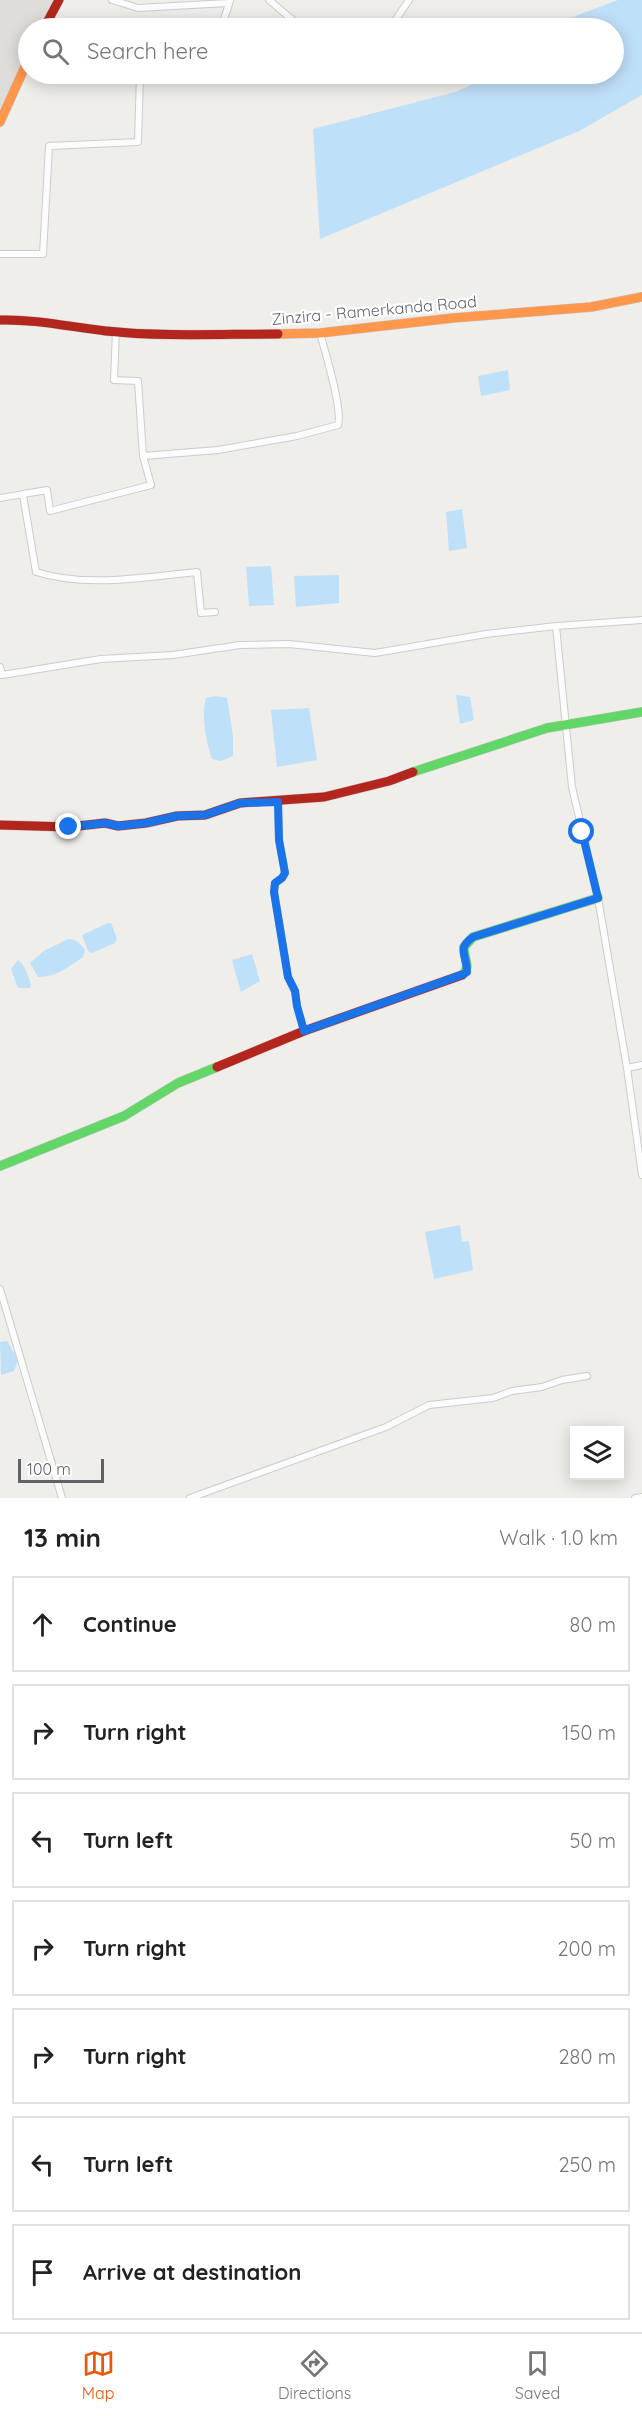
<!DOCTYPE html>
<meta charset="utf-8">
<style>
body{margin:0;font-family:Quicksand,sans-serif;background:#f2f2f2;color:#222}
.controls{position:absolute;right:18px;bottom:18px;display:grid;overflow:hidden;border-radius:0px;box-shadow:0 3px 15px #0003}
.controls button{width:54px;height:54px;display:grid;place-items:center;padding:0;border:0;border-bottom:2px solid #e0e0e0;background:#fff;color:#222;font:30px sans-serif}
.scale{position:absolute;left:18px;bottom:15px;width:86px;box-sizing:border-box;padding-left:6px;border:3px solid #5f6368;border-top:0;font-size:16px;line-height:21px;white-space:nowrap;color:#5f6368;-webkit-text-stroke:4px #fff;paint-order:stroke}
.stop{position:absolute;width:18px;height:18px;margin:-14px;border:4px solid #1a73e8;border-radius:50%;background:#fff}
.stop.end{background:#1a73e8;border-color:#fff;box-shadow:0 2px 6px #0008}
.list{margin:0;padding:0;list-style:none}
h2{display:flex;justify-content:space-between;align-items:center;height:78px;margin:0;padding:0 24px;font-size:26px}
h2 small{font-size:20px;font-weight:400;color:#767676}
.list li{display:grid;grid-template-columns:39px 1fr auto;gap:18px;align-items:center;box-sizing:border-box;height:96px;margin:0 12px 12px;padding:0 12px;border:2px solid #e0e0e0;border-radius:0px}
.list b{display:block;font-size:22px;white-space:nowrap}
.list em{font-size:20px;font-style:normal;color:#767676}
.icon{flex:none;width:33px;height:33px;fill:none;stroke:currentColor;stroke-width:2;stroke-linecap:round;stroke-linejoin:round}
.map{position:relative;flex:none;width:642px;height:1498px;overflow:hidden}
.search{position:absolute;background:#fff;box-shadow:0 3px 15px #0003;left:18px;right:18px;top:18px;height:66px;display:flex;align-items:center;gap:15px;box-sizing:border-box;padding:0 21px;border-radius:33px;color:#767676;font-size:22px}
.sheet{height:834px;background:#fff}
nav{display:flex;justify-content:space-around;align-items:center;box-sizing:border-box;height:84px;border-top:2px solid #e0e0e0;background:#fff;font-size:16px;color:#767676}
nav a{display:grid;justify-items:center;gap:3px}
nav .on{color:#ea580c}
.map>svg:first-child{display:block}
.industrial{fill:#dfddda}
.water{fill:#bfe0f9}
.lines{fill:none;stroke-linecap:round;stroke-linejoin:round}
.street-casing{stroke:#cbcccc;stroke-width:8}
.fast-casing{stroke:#cacacb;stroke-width:10}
.slow-casing{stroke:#cacacb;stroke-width:10}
.jam-casing{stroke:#cacacb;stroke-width:10}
.street{stroke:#fdfcfc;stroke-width:6}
.fast{stroke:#63d668;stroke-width:9}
.slow{stroke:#ff974d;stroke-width:9}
.jam{stroke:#b3261e;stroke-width:9}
.route{stroke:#1a73e8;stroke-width:8}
.labels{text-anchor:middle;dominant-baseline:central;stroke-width:4.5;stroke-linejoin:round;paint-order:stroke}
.street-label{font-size:16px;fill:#5f6368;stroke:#fff}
</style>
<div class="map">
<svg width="642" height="1498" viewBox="0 0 642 1498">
<rect width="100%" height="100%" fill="#efeeea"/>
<!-- industrial -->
<path class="industrial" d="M0,0H55L40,28H28V51L0,109Z"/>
<!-- water -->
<path class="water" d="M618,0H642V95L579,131L320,239L313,129L455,92L496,74H614V28H557L565,20Z
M508,370L510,390L481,396L478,376Z
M462,509L467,548L449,551L446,512Z
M271,566L274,605L249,606L246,567Z
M339,575V603L296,607L294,576Z
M456,695L470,697L474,720L460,724Z
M215,696L227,698L233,735V756L221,761L212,759C206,743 201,715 206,698Z
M309,708L317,760L277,767L271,710Z
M108,923H111L117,939L115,943L92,953L88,951L82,935Z
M68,939C76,939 80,943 85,950L83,957C69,967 56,977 38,977L30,963L44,951Z
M252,954L260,981L241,992L232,960Z
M18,960C25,965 28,976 31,984L30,988H18L11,969Z
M460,1225L462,1242L469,1241L473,1270L434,1279L425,1232Z
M7,1341L18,1360L14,1371L1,1375L0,1342Z"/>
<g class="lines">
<defs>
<path id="street" d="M112,0L138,8L228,3
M269,0L302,28
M221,28L230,1
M390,28L409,0
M353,74L357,77L360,74
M0,254H43L49,146L138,142L140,74
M116,331L114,380L138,381L143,456
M23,495L36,572C87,588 144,577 197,572L201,613L215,612
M0,498L47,490L50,511L151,485L143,456L218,450L297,436L338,425C343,410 325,351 320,333
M556,626L572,787L598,898L627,1068L642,1175
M0,667L2,675L101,659L173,655L240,645L289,644L375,653L486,634L556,626L642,620
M278,802L279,840L285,873L282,878L275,883L274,892L288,977L295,991L297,1006L304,1031
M627,1068L642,1065
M0,1289L62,1498
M190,1498L386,1427L429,1405L493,1398L512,1391L542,1387L562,1380L587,1376
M635,1498L642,1497"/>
<path id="fast" d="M413,772L547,728L642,712
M462,975C472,967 463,958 464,947L473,937L598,898
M0,1166L124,1116L178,1083L217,1067"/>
<path id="slow" d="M0,122L28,60
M278,334L320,333L453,318L591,307L642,297"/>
<path id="jam" d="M44,28L59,0
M0,320C36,319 70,327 106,331C163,337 221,334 278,334
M0,825L69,827L105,823L118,826L146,823L177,816L205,815L240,803L324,797L389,781L413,772
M217,1067L304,1031L462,975"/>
</defs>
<!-- street casing -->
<use href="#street" class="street-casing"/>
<!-- fast casing -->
<use href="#fast" class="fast-casing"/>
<!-- slow casing -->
<use href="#slow" class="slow-casing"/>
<!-- jam casing -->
<use href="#jam" class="jam-casing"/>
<!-- street -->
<use href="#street" class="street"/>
<!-- fast -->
<use href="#fast" class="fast"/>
<!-- slow -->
<use href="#slow" class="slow"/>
<!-- jam -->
<use href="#jam" class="jam"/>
</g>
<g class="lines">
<!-- route -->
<path class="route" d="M69,827L105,823L118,826L146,823L177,816L205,815L240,803L278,802L279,840L285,873L282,878L275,883L274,892L288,977L295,991L297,1006L304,1031L464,974L467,972C467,954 456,949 473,937L598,898L582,832"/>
</g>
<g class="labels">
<!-- street labels -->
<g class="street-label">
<text transform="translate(374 310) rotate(-5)">Zinzira - Ramerkanda Road</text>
</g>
</g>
</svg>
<div class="controls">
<button><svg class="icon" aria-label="layers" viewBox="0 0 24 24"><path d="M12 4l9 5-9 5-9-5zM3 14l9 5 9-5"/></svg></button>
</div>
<div class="scale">100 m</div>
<div class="stop" style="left:582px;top:832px"></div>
<div class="stop end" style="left:69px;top:827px"></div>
<div class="search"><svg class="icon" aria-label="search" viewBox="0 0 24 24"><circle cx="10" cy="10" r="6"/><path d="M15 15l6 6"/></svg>Search here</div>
</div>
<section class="sheet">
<h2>13 min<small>Walk · 1.0 km</small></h2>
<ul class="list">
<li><svg class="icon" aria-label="ahead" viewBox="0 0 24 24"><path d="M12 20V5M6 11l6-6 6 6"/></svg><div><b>Continue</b></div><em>80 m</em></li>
<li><svg class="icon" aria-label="right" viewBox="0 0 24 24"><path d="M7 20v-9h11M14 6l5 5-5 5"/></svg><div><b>Turn right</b></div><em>150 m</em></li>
<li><svg class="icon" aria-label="left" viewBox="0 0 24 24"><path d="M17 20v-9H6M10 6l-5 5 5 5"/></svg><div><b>Turn left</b></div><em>50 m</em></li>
<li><svg class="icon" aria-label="right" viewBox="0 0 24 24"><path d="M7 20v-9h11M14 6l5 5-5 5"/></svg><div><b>Turn right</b></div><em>200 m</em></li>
<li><svg class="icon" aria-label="right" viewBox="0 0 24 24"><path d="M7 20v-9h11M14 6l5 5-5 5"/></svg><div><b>Turn right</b></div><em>280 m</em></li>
<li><svg class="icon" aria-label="left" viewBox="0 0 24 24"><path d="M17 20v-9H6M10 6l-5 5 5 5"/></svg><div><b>Turn left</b></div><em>250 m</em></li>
<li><svg class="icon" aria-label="arrive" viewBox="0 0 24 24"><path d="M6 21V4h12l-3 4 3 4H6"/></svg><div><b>Arrive at destination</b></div></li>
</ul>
</section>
<nav>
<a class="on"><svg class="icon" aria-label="map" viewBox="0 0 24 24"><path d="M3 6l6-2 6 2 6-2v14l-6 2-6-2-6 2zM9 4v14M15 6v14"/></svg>Map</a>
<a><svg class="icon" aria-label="directions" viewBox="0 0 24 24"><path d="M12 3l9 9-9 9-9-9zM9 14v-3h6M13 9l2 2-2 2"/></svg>Directions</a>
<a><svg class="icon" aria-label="saved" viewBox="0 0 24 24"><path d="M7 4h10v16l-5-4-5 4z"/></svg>Saved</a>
</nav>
